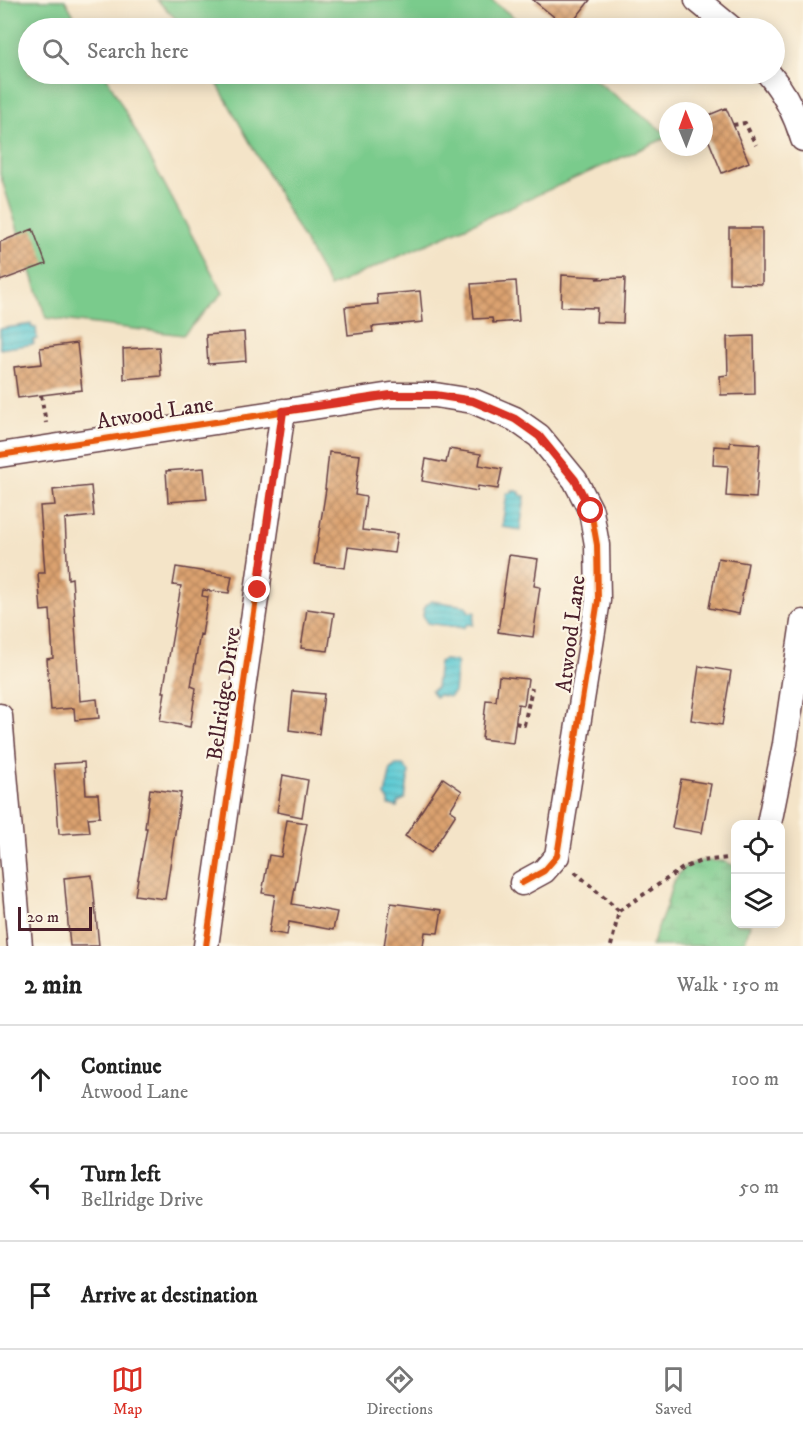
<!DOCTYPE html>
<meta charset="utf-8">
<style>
body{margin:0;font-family:"IM FELL DW Pica",serif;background:#f2f2f2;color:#222}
.controls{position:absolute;right:18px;bottom:18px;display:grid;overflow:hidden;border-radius:12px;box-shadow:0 3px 15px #0003}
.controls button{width:54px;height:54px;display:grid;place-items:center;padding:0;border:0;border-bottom:2px solid #e0e0e0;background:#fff;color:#222;font:30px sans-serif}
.compass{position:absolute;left:659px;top:102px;width:54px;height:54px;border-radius:50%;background:#fff;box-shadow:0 3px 15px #0003;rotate:359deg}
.scale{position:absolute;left:18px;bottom:15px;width:74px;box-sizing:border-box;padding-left:6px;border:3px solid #4a1f2b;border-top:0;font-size:16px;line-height:21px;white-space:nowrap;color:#4a1f2b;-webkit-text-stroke:4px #fcf5e5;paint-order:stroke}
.stop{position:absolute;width:18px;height:18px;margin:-14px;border:4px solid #d93025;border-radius:50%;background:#fff}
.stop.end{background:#d93025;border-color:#fff;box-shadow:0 2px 6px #0008}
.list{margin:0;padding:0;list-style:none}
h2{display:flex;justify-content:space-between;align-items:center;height:78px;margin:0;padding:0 24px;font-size:26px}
h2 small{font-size:20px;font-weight:400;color:#767676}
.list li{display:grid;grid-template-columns:39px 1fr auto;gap:18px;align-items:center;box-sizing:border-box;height:108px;padding:0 24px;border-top:2px solid #e0e0e0}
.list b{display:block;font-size:22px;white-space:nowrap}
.list p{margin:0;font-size:20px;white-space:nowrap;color:#767676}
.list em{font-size:20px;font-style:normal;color:#767676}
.icon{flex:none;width:33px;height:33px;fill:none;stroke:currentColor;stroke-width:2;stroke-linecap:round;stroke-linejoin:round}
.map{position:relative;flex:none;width:803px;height:946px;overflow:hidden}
.search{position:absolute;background:#fff;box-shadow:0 3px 15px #0003;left:18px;right:18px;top:18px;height:66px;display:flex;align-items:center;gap:15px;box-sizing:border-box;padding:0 21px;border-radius:33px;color:#767676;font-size:22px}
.sheet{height:402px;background:#fff}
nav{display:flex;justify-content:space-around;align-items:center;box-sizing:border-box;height:84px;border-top:2px solid #e0e0e0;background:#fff;font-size:16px;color:#767676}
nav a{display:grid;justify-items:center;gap:3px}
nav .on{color:#d93025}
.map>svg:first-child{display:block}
.green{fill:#7acb8c;stroke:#62755c;stroke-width:1.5}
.wetland{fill:url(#wetland-marsh);stroke:#62755c;stroke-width:1.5}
.water{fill:url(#water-rules);stroke:#547480;stroke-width:1.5}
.building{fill:url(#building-cross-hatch)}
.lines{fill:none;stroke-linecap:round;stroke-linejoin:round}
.minor-casing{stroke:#643d43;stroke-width:27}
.path{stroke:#643d43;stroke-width:4;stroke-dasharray:4.5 4.5;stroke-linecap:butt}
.minor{stroke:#fff;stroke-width:24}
.cycleway-casing{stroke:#fcf5e5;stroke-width:10}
.cycleway{stroke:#e8590c;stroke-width:6}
.route{stroke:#d93025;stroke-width:8}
.labels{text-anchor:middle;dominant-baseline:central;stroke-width:4.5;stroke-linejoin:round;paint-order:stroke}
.street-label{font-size:22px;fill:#4a1f2b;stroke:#fcf5e5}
</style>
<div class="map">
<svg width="803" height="946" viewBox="0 0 803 946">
<defs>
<pattern id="wetland-marsh" width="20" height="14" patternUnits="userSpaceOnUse" patternTransform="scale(1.5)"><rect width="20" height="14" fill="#7acb8c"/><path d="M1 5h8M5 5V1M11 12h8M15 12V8" fill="none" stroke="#6bae79"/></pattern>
<pattern id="water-rules" width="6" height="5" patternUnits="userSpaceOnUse" patternTransform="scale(1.5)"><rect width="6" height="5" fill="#5dcad4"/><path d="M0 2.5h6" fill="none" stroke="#52adb6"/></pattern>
<pattern id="building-cross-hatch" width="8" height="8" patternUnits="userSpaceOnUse" patternTransform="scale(1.5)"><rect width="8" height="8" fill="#dba26f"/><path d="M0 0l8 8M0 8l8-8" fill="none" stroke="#b4835b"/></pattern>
</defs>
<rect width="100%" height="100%" fill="#fcf5e5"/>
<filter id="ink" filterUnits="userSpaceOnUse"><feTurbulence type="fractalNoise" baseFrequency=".0167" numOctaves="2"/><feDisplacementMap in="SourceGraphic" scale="12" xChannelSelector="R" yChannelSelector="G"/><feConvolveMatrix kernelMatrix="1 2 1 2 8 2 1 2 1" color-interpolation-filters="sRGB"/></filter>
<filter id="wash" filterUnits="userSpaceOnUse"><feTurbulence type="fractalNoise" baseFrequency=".008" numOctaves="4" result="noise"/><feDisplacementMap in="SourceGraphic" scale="24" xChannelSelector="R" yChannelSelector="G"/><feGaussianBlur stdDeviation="1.35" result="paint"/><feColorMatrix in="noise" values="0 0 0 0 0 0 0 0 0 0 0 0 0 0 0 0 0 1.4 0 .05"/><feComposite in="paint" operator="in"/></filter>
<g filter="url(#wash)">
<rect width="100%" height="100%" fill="#f4e4c8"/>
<!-- green -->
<path class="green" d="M0,0H65L81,28H28V74H105L223,293L183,335L46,318L0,174Z
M157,0H491L528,28H185Z
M212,74H587L668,135V137L330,287Z"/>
<!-- wetland -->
<path class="wetland" d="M701,861H723L735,866L736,924H750L744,946H651L666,907L672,884L683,868Z"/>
<!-- water -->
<path class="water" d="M31,324L32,328L36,327L37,339L33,340L34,344L0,349V329Z
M512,490L520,492V495L525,496L520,530L502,527L507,493H512Z
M431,601L466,606L469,612H475L473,625L468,624L463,628L427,623L423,615L425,606Z
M443,660L455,661L457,663L454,692L449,697L439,695L435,697L431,691L436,688L439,662Z
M396,765H403L409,772L405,799L398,802L397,807L389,805V801L385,795L391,769Z"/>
<g id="blocks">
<!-- building -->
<path class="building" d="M533,0H590L568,28Z
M726,108L749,162L722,173L704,129V117Z
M729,228H762V284L729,283Z
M33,229L46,264L0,281V242Z
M562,275L600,277L596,279L625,278L623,323L596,322L597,308L561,307Z
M516,281L519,321L493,323L492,318L474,319L471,284Z
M420,291L423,322L372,327L373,332L348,335L345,307L378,304L377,295Z
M244,332L246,361L208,364L206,335Z
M754,336L755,394L721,395L720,376L728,375L727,337Z
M77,343L82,390L18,398L14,367L42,364L40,348Z
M159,347L161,376L124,379L123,349Z
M730,442L760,444L756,498L726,496L728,466L713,465L714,446L730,447Z
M449,449L481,454L479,465L502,469L498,489L478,486L477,491L422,481L426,459L446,463Z
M329,452L360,455L355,495L366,497L362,530L397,534L394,553L348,547L345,568L314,564L326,489H325Z
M204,468L207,499L168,502L166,471Z
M91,486L94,516L65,519L68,579L72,578L80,701L97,699L99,718L75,720L74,708L51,710L47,659L53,658L50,610L41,611L38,573H45L40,506L55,505L53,490Z
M509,555L538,559L534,586L540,587L533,637L498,632Z
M718,558L748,563L739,614L709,608Z
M176,567L232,576L229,593L203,590L202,596L208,597L202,635L200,634L191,686L196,688L190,727L160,721L165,692H163L181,586L173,585Z
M307,609L334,613L328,651L301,648Z
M699,666L731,671L722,725L691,720Z
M499,676L528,679L524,705L518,704L513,743L482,739L486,700L496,701Z
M293,691L324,694L319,734L289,730Z
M84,762L86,794H98L100,817L88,818L90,832L59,834L54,764Z
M283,775L308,780L302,817L277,812Z
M443,778L462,791L450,810L456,814L431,853L405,836Z
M681,779L711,784L702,833L672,828Z
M150,789L181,793L165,899L135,895L147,828H145Z
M287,820L307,823L292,904L337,912L333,930L289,922L287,935L269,932L275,895L262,893L269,855L281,857Z
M92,875L99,946H70L64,878Z
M391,903L442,910L438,933L425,932L423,946H384Z"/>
</g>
</g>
<g filter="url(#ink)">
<use href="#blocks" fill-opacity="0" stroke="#643d43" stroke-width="1.5"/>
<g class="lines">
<defs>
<path id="minor" d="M697,0L731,28
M769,74C784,92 796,116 803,139
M0,455L391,395H435L473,401L515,419L539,436L575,480L591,511L597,545L598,600L557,856L544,871L522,883
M0,716L20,946
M769,824L785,744L803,622
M206,946L283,411"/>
</defs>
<!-- minor casing -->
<use href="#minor" class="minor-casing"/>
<!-- path -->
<path class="path" d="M733,125L745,123L756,145
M41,395L46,423
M515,723L524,725L532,688
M575,872L619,911
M611,946L619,911L683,868L701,861L736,857"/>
<!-- minor -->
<use href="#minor" class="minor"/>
<defs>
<path id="cycleway" d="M0,455L391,395H435L473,401L515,419L539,436L575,480L591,511L597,545L598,600L557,856L544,871L522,883
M206,946L283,411"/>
</defs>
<!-- cycleway casing -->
<use href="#cycleway" class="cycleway-casing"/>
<!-- cycleway -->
<use href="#cycleway" class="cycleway"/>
</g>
</g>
<g class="lines" filter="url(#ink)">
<!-- route -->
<path class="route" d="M258,590L283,411L391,395H435L473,401L515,419L539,436L575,480L591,511"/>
</g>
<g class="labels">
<!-- street labels -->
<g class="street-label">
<text transform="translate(155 413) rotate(-9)">Atwood Lane</text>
<text transform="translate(571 634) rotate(-83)">Atwood Lane</text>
<text transform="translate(224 694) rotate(-82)">Bellridge Drive</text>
</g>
</g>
</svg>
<div class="controls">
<button><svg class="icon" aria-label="locate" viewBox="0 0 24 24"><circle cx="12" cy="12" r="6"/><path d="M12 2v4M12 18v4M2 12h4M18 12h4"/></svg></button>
<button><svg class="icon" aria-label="layers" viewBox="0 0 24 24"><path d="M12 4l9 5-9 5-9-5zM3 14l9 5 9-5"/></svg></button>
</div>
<svg class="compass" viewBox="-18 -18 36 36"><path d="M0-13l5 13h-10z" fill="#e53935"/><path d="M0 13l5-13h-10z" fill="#767676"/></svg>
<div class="scale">20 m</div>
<div class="stop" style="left:591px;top:511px"></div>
<div class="stop end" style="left:258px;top:590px"></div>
<div class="search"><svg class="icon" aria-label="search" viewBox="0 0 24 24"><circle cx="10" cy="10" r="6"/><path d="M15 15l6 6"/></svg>Search here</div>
</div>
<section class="sheet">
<h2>2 min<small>Walk · 150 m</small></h2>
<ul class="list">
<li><svg class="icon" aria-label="ahead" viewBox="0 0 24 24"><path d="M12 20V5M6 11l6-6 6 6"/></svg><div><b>Continue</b><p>Atwood Lane</p></div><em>100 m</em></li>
<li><svg class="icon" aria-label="left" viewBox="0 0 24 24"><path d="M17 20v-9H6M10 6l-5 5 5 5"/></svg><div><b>Turn left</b><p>Bellridge Drive</p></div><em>50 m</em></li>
<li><svg class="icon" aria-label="arrive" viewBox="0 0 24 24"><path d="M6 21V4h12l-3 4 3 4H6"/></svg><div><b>Arrive at destination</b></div></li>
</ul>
</section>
<nav>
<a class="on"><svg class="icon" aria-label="map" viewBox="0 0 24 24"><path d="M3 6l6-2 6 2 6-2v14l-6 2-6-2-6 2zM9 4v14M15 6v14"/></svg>Map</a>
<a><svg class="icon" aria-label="directions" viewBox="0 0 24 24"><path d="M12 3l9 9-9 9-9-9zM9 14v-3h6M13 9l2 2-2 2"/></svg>Directions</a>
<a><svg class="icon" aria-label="saved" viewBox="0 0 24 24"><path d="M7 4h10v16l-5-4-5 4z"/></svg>Saved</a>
</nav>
